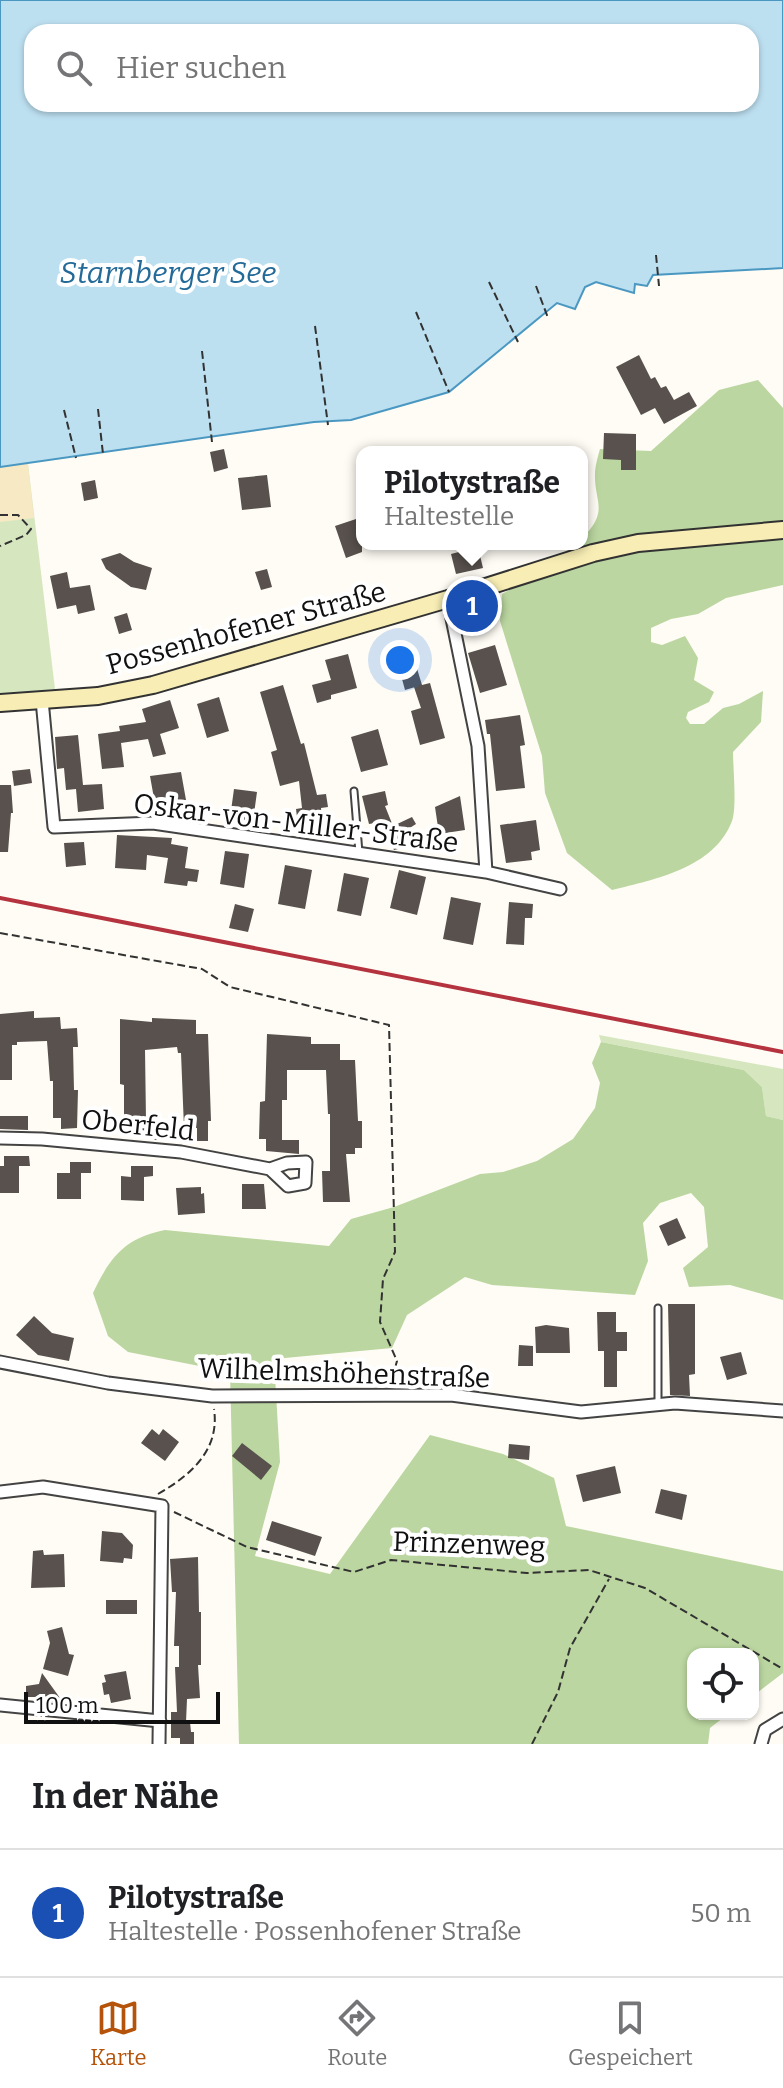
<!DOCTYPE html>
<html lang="de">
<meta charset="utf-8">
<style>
body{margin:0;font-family:Bitter,serif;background:#f6f6f6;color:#202124}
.controls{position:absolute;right:24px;bottom:24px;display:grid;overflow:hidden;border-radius:16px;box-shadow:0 2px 6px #0004}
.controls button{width:72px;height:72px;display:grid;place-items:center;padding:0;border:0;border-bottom:2px solid #e0e0e0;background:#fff;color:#202124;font:40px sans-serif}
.scale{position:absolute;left:24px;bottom:20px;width:196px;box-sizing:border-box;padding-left:8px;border:4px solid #101010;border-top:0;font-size:22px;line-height:28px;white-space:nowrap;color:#101010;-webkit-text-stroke:6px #fff;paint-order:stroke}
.you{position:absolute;left:400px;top:660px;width:28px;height:28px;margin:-20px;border:6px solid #fff;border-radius:50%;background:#1a73e8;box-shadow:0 0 0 12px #1a73e833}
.badge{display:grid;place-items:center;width:52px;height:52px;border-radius:50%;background:#b45309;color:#fff;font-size:26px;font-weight:700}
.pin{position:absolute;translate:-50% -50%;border:4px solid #fff;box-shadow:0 2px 8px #0006}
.popup{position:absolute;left:356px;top:446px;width:232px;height:104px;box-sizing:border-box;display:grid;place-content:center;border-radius:16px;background:#fff;filter:drop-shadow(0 2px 6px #0005);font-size:26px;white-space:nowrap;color:#757577}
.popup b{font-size:30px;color:#202124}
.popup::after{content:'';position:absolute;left:50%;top:100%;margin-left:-16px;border:16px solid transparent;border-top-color:#fff}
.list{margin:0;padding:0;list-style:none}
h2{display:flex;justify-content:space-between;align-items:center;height:104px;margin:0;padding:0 32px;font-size:34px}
h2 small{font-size:26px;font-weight:400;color:#757577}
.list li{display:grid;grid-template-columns:52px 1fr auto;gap:24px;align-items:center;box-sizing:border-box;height:128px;padding:0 32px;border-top:2px solid #e0e0e0}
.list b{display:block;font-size:30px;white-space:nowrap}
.list p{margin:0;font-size:26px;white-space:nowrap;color:#757577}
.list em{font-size:26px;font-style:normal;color:#757577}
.icon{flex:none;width:44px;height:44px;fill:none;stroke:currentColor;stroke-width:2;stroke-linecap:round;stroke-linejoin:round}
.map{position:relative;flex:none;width:783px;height:1744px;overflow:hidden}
.search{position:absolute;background:#fff;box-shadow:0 2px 6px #0004;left:24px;right:24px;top:24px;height:88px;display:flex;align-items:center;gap:20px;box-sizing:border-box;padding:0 28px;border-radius:24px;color:#757577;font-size:30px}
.sheet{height:232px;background:#fff}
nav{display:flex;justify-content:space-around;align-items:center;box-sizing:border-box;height:112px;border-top:2px solid #e0e0e0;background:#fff;font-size:22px;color:#757577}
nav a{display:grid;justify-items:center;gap:4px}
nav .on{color:#b45309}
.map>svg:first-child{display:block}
.green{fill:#d6e7c0}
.forest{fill:#bbd6a0}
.sand{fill:#f6e9c4}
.water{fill:#bde0f1;stroke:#4a98c2;stroke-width:2;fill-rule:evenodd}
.building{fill:#58514d}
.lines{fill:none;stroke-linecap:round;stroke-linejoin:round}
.service-casing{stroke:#434343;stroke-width:9}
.minor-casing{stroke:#434343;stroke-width:15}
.secondary-casing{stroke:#323232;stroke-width:20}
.path{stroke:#323232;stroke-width:2;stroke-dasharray:8 4;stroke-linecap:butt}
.service{stroke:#fff;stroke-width:5}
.minor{stroke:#fff;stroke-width:11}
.secondary{stroke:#f8eeb5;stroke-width:16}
.rail{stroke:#b5333f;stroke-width:4}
.labels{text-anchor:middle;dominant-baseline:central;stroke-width:8;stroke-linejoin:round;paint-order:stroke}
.street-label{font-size:28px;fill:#101010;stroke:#fff}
.water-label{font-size:30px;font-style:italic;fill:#236a98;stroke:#fff}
</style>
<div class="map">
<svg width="783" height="1744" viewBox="0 0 783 1744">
<rect width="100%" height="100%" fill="#fefcf4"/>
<!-- green -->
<path class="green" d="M28,464L55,689L0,694V467Z
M599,1035L783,1069V1120L766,1116L762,1087L744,1070L601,1042Z"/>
<!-- forest -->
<path class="forest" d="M758,380L783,408V585L726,598L698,614L671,619L651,628V642L662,645L685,636L698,658L694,680L714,692L709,702L688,712L686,718L690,724H704L723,708L739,704L763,691L761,722L733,752C733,768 737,807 732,821C714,868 656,879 612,890L567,853L545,793L542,756L500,621L502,594L529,579L576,544H582V538C610,511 594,502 595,474C595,466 598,456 600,449L651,451L719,390Z
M601,1042L744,1070L762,1087L766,1116L783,1120V1300L730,1285L689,1287L683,1268L708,1247L704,1207L691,1193L660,1203L643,1223L648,1261L635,1295L492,1285L465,1277L407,1315L392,1348L274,1359L280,1462L255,1556L330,1574L430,1435L503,1454L554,1478L566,1526L783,1571V1673L753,1696V1654H693V1714H728L710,1728L708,1744H239L230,1372L128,1352L108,1336L93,1293C110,1257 125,1238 165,1230L329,1246L351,1219L394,1207L480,1174L503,1172L537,1161L573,1139L595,1108L600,1083L592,1063Z"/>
<!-- sand -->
<path class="sand" d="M28,464L34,518L0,522V467Z"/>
<!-- water -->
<path class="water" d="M0,0H783V268L653,275L647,286L635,284L634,293L596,282L585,287L575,309L557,303L449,392L351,420L314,422L0,467ZM32,32H751V104H32Z"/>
<!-- building -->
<path class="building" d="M639,355L651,379L655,377L661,388L666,386L674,400L689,392L697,406L664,424L655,408L641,415L616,367Z
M604,433L636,434V470H621V460L603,459Z
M224,449L228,468L214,472L210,452Z
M267,475L271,507L242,510L238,478Z
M95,480L98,498L84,501L81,483Z
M362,517V552L346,558L335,526Z
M478,547L483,568L456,574L451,554Z
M120,553L134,562L152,568L146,590L131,587L106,569L101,559Z
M267,569L272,587L261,590L255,572Z
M67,572L70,588L90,585L95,610L78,614L76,605L57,609L50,576Z
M127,613L132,630L119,634L114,617Z
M495,645L507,685L480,693L468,653Z
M412,652L422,685L405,690L396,657Z
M348,654L357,688L331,695V699L317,703L312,685L331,680L325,660Z
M430,683L445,738L420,745L411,711L421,708L414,687Z
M283,685L301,744L304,743L317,795L326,794L328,807L321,808L322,822L298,825L296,809L302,808L299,781L280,786L271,752L277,750L260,692Z
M219,697L229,731L207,738L197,704Z
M170,700L179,728L160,734L166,754L153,757L148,739L121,743L124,767L102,769L98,734L120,731L119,726L146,722L142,709Z
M520,715L525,745L520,746L525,788L496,791L490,734H487L485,720Z
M378,729L388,765L361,772L351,737Z
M78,735L83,785L102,784L104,809L78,812L76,789L66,790L64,768L57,769L55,737Z
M30,769L32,783L14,786L12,771Z
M181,772L186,800L155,804L150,776Z
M0,785H11L13,813H11L8,852H0Z
M234,789L257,792L253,821L230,818Z
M385,791L388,805L385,806L393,826L412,817L416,824L405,831L408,837L398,842L395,836L398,849L394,850L381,822L369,824L362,796Z
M460,796L465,830L439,834L435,807Z
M536,820L540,850L531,852L532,860L506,863L500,825Z
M117,835L172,838L171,844L188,847L185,868L199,870L197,882L188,881L187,886L164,883L168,858L147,855L146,870L115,868Z
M84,842L86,865L66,867L64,843Z
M225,851L249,854L244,888L220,884Z
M285,865L312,870L305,909L278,904Z
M399,870L426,877L417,915L390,908Z
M344,873L369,878L361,916L337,911Z
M451,897L481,903L473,945L443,939Z
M509,902L533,904L532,918H525L524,945L506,944Z
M235,904L254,909L248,932L229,928Z
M34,1011V1018L60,1017L61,1029L77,1028L78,1047H73L74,1090H78L77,1128L61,1129V1118H53V1081H50L47,1041L17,1042V1045H12V1080H0V1014Z
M152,1018L196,1020V1034H208L211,1121H208V1141H197V1128H184L181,1053H178L177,1047L145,1050L146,1121H168V1140H154V1135H134V1121H124V1085L120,1084V1019L152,1022Z
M267,1034L311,1037V1044H340V1060H355L358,1121H362V1148H355V1154H346L350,1202H323L322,1171H330V1114H328L326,1070H287V1100H282V1140H299V1154L266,1151V1139H259L260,1102L265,1101Z
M0,1116H28V1130L0,1129Z
M4,1156H29L30,1166H19V1193H0V1166H4Z
M70,1162H91V1173H81V1199H57V1173H70Z
M131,1166H153V1176L144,1177V1201L121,1200V1176L131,1177Z
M242,1184H264L266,1209H242Z
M201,1187V1194L204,1193L205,1213L178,1215L176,1188Z
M677,1218L686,1238L668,1246L659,1226Z
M668,1304H695V1374L689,1375L690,1396L670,1395Z
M597,1312H616V1332H627V1351H617V1387H604V1351H598Z
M34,1316L52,1333L74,1338L69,1361L38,1355L16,1335Z
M546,1325L569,1328L570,1353H536L535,1327Z
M519,1345L533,1346V1366H518Z
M741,1352L747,1374L727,1380L720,1357Z
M152,1429L159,1435L163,1429L179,1442L165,1461L141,1443Z
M242,1443L272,1466L261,1480L232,1456Z
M509,1444L530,1446L529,1460L508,1458Z
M615,1466L621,1493L583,1502L576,1475Z
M661,1489L687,1495L682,1520L655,1513Z
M272,1521L322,1537L315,1556L266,1540Z
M102,1531L122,1533L133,1545L132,1559L124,1558L123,1563L100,1561Z
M43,1550L44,1555L64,1554L65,1587L31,1588L33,1551Z
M198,1557L199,1612H201V1665H198L200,1698L187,1699L186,1722H190L191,1732H194V1744H180V1738H171V1712H177L175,1667H179V1646H174L176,1592H172L170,1559Z
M106,1600H137V1614H106Z
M62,1627L69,1654L74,1655L68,1676L43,1669L50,1643L47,1631Z
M126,1671L131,1699L111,1703L109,1694L104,1695L102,1683L106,1682L104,1675Z
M42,1673L60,1698L54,1702L48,1701L45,1697H26V1686L39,1684Z"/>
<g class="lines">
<defs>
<path id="service" d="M354,791L359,853
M658,1308V1403"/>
<path id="minor" d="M448,599L478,746L486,872
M42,700L54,827L153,823L486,872L560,889
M0,1138L42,1139L181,1152L270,1169L287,1163L306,1162L305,1183L288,1186L270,1169
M0,1362L108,1383L212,1396L451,1395L581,1412L675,1403L783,1411
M0,1492L43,1487L162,1506L159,1744
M0,1705L160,1721
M761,1744L765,1730L783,1719"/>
<path id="secondary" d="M0,703L98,696L153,685L448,599L593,553L638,543L783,530"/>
</defs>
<!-- service casing -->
<use href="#service" class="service-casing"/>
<!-- minor casing -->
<use href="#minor" class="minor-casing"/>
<!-- secondary casing -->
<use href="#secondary" class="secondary-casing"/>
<!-- path -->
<path class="path" d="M656,255L659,286
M489,282L518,342
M536,286L548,318
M416,312L449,392
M315,326L328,425
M202,351L212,442
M98,409L103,454
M64,410L76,458
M0,515H18L31,529L26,535L0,546
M0,933L202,969L230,987L389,1025L395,1252L383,1279L380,1322L397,1361L391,1382
M158,1494C191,1475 220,1450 214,1409
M174,1512L247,1547L354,1572L391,1560L527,1573L589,1570L645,1588L783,1669
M532,1744L558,1692L570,1648L609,1579"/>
<!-- service -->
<use href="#service" class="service"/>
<!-- minor -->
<use href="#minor" class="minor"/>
<!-- secondary -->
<use href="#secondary" class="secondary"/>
<!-- rail -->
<path class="rail" d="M0,898L783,1052"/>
</g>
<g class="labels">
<!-- street labels -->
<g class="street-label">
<text transform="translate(246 628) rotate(-15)">Possenhofener Straße</text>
<text transform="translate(296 823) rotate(7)">Oskar-von-Miller-Straße</text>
<text transform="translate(138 1125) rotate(6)">Oberfeld</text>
<text transform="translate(344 1373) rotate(2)">Wilhelmshöhenstraße</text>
<text transform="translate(469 1544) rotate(2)">Prinzenweg</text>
</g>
<!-- water labels -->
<g class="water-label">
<text x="168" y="273">Starnberger See</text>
</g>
</g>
</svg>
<div class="controls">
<button><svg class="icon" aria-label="locate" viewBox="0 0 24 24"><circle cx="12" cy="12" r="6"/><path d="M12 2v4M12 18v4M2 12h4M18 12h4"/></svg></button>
</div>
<div class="scale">100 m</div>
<div class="you"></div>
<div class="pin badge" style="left:472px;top:606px;background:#1a4fb4">1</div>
<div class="popup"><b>Pilotystraße</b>Haltestelle</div>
<div class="search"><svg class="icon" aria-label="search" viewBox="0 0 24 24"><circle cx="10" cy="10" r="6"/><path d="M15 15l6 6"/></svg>Hier suchen</div>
</div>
<section class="sheet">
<h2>In der Nähe<small></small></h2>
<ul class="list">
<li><span class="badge" style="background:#1a4fb4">1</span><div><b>Pilotystraße</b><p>Haltestelle · Possenhofener Straße</p></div><em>50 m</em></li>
</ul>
</section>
<nav>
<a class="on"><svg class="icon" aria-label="map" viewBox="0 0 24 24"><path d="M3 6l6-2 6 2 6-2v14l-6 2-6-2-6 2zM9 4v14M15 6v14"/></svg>Karte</a>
<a><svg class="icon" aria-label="directions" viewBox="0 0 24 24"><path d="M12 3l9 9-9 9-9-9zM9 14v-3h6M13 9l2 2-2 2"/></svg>Route</a>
<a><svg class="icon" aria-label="saved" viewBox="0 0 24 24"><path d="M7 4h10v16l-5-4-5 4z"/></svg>Gespeichert</a>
</nav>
